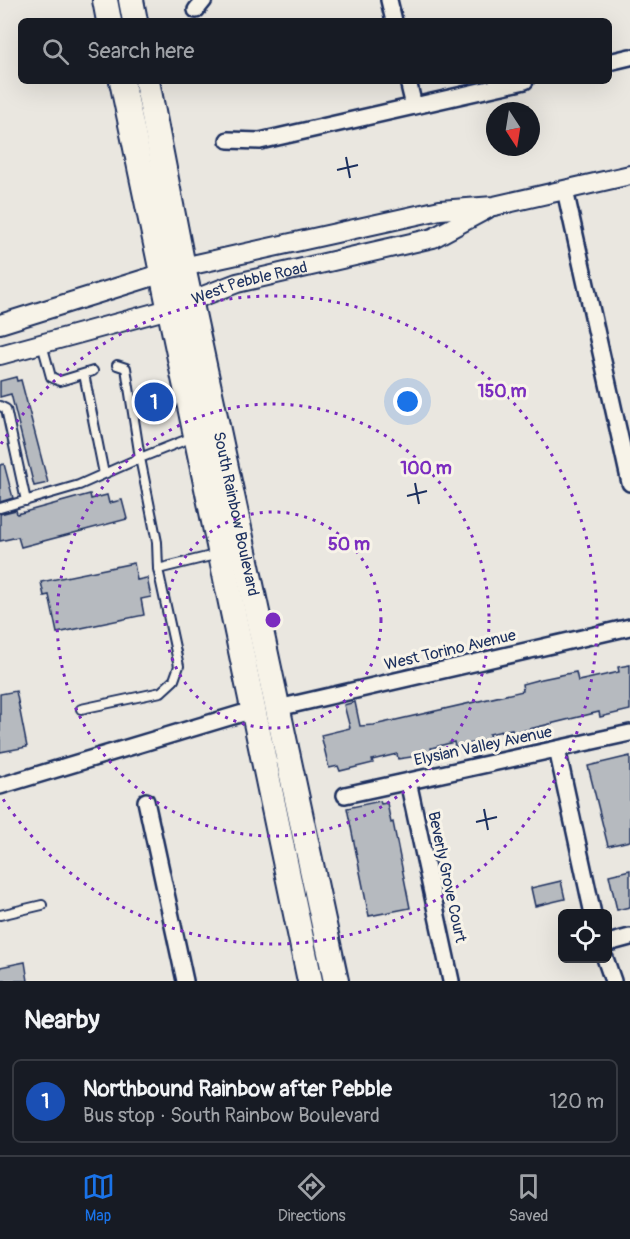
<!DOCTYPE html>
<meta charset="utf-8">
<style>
body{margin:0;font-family:Pangolin,sans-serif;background:#242831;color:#f1f3f6}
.controls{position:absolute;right:18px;bottom:18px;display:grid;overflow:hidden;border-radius:9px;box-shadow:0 6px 24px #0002}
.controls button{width:54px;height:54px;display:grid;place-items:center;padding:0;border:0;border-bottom:2px solid #363941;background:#171b24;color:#f1f3f6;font:30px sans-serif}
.compass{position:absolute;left:486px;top:102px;width:54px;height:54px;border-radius:50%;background:#171b24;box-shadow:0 6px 24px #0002;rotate:168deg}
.you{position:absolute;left:408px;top:402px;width:21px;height:21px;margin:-15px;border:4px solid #fff;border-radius:50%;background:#1a73e8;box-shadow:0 0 0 9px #1a73e833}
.badge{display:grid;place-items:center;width:39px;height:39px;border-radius:50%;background:#1a73e8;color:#fff;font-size:20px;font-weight:700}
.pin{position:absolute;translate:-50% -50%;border:3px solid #fff;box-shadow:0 2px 6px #0006}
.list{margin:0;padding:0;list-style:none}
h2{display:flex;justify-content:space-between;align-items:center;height:78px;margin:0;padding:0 24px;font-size:26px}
h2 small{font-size:20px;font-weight:400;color:#9ea1a6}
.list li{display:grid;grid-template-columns:39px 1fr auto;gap:18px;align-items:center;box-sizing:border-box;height:84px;margin:0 12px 12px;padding:0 12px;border:2px solid #363941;border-radius:9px}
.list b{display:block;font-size:22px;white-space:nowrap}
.list p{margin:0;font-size:20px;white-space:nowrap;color:#9ea1a6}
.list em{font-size:20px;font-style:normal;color:#9ea1a6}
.icon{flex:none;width:33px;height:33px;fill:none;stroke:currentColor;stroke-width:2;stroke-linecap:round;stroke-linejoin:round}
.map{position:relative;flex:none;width:630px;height:981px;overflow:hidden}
.search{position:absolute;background:#171b24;box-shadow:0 6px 24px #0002;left:18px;right:18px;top:18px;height:66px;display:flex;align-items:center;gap:15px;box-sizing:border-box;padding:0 21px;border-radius:9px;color:#9ea1a6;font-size:22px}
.sheet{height:174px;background:#171b24}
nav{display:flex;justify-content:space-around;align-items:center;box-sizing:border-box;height:84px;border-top:2px solid #363941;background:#171b24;font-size:16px;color:#9ea1a6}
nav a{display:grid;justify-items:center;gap:3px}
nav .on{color:#1a73e8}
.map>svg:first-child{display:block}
.building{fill:#b6babf;stroke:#1b2f5e;stroke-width:1.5}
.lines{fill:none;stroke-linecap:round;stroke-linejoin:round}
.service-casing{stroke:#1b2f5e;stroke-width:12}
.minor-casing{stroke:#1b2f5e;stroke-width:20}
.tertiary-casing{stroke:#1b2f5e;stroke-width:22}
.primary-casing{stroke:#1b2f5e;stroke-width:28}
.service{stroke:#f7f3e8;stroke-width:8}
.minor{stroke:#f7f3e8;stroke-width:15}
.tertiary{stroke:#f7f3e8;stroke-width:18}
.primary{stroke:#f7f3e8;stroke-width:24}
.ticks{fill:none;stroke:#1b2f5e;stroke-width:2}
.ring{fill:none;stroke:#7b2cbf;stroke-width:3;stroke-dasharray:3 6}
.labels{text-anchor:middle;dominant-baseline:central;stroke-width:6;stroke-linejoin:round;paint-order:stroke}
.street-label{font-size:16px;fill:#1b2f5e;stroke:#f7f3e8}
.centre{fill:#7b2cbf;stroke:#f7f3e8;stroke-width:3}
.ring-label{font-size:18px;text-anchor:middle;font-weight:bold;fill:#7b2cbf;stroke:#f7f3e8;stroke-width:6;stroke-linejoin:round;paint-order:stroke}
</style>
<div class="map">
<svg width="630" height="981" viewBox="0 0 630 981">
<rect width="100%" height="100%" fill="#eae7e0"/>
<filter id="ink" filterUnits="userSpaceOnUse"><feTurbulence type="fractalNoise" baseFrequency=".0167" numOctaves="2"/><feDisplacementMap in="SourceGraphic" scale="12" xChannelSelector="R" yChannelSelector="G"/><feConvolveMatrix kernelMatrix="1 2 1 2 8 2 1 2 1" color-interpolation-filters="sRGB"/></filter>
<g filter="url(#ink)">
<!-- building -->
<path class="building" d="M16,377L17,381L21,380L48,483L34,486L11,394L0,397V381Z
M4,464L13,498L0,502V465Z
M90,494L91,499L107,495L109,503L122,500L127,519L21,547L18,537L0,541V514L16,510L17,514Z
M134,563L137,580L147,578L151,597L141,599L144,615L57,633L49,595L44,596L41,582Z
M630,665V710L600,717L599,712L513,733L512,729L489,734L490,739L455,747L454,742L431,748L432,753L418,756L398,759L397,754L372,760L373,763L340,771L338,766L329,768L321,735L350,728L344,705L355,702L360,726L374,725L523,691L522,684L537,680L576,672L578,681L619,672L618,667Z
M16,691L27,747L0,752V694Z
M630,756V841L608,846L588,766Z
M380,801L381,804L387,803L391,823L393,822L410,908L369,916L347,808Z
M630,870V907L617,910L609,875Z
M561,881L565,899L535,906L531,888Z
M25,962L28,981H0V967Z"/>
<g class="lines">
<defs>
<path id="service" d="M42,344L51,377L60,381L93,371
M84,374L104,474
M0,406L6,409L26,501
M0,508L79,485L140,458L126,368L117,365
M158,569L157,542L140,458L193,437
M81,709L161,692L174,680L179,666L158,569L219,554
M0,915L42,905"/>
<path id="minor" d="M389,0L394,21
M196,10L204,0
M609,62L630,57
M408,81L414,106
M228,140L260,141L525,81
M565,190L630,483
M278,708L630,627
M557,749L593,914
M408,781L451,981
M0,786L253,710
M345,795L630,733
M146,801L185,981
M608,943L630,937
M605,958L613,981"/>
<g id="tertiary">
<path d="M0,324L183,267L440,210L494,206L630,175"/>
<path id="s1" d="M0,355L169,309L237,283L433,238L487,209"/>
</g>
<g id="primary">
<path d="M105,0L109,21"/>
<path d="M131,0L135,21"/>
<path d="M122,81L310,981"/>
<path id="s2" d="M147,81L183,267L336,981"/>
</g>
</defs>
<!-- service casing -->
<use href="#service" class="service-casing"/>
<!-- minor casing -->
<use href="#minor" class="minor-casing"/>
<!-- tertiary casing -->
<use href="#tertiary" class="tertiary-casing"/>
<!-- primary casing -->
<use href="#primary" class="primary-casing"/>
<!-- service -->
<use href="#service" class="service"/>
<!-- minor -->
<use href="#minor" class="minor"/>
<!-- tertiary -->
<use href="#tertiary" class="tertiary"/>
<!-- primary -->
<use href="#primary" class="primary"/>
</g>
</g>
<!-- ticks -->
<path class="ticks" d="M346,157L350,178M337,170L358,165M415,483L419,504M407,496L427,491M484,809L488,830M476,822L497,817"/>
<!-- distance rings -->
<g class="ring">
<circle cx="273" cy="620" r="108"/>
<circle cx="273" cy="620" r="216"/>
<path d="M1 444A324 324 0 1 1 1 796"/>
</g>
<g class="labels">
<!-- street labels -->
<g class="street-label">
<text stroke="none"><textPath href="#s1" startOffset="260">West Pebble Road</textPath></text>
<text stroke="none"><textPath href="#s2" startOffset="442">South Rainbow Boulevard</textPath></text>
<text transform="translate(450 650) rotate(-13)">West Torino Avenue</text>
<text transform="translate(483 746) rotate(-12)">Elysian Valley Avenue</text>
<text transform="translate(447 877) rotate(78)">Beverly Grove Court</text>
</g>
</g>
<circle cx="273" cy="620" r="9" class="centre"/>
<g class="ring-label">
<text x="502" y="397">150 m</text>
<text x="426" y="474">100 m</text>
<text x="349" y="550">50 m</text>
</g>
</svg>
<div class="controls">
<button><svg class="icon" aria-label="locate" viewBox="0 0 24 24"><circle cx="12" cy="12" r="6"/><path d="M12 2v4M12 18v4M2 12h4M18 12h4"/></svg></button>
</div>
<svg class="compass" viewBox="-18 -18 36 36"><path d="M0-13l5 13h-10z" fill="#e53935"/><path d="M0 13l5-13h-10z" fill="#9ea1a6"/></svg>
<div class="you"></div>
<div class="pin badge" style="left:154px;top:402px;background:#1a4fb4">1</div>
<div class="search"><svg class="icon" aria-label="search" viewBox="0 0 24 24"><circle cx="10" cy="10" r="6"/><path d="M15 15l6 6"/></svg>Search here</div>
</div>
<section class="sheet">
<h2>Nearby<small></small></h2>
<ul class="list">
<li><span class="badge" style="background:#1a4fb4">1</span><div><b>Northbound Rainbow after Pebble</b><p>Bus stop · South Rainbow Boulevard</p></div><em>120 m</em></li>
</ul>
</section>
<nav>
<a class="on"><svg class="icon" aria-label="map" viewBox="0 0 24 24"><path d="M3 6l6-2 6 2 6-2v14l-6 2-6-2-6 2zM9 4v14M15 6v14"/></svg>Map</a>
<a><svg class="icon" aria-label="directions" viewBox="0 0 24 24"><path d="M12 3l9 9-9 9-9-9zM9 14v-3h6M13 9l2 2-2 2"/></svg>Directions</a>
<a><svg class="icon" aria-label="saved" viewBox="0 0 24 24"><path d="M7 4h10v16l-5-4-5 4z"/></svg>Saved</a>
</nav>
